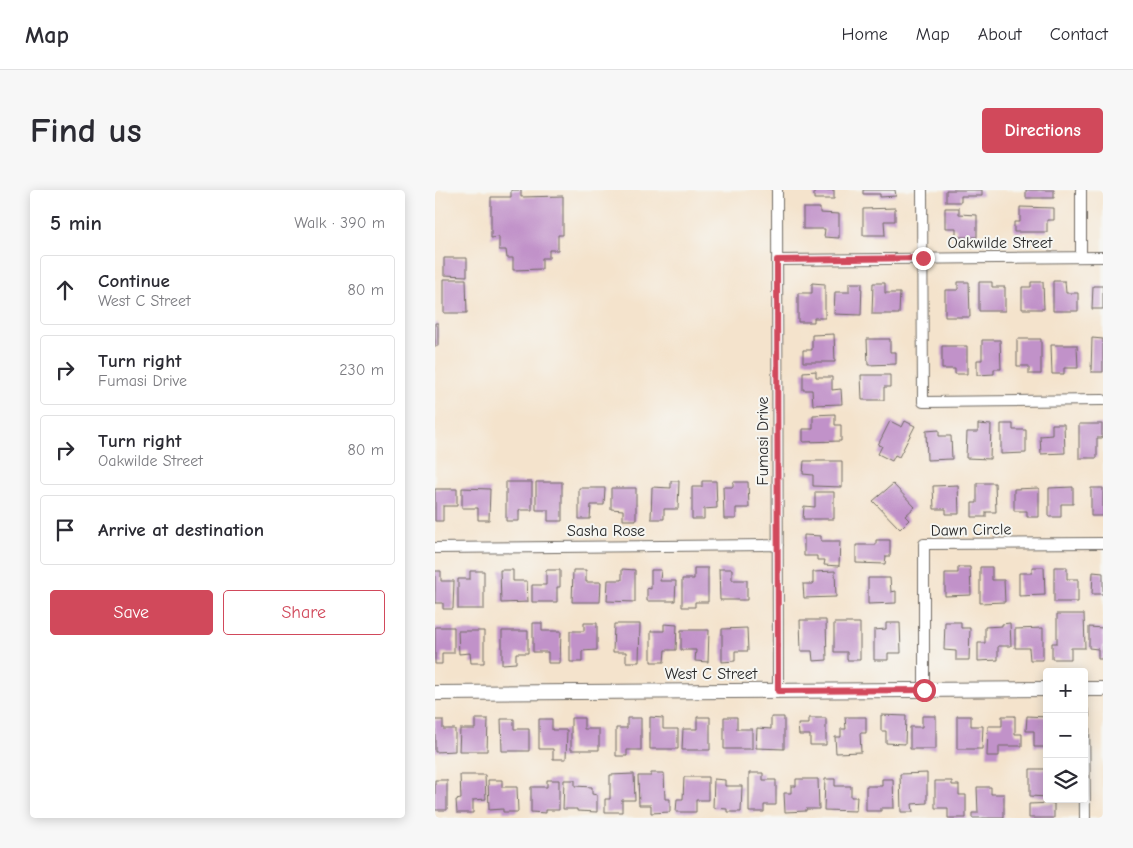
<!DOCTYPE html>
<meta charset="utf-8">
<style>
body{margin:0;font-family:"Comic Neue",sans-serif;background:#f7f7f7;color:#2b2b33}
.controls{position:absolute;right:15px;bottom:15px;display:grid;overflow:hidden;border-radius:5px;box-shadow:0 2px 12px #0003}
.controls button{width:45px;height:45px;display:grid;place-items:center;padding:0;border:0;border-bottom:1px solid #e1e1e2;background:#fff;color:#2b2b33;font:25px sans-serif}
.stop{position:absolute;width:15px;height:15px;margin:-11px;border:4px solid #d1495b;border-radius:50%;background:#fff}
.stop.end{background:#d1495b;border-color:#fff;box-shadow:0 1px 5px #0008}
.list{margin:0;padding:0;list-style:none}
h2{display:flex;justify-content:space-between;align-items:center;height:65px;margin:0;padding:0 20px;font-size:21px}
h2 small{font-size:16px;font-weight:400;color:#7c7c81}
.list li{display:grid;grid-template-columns:32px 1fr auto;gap:15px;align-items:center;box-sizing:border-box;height:70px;margin:0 10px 10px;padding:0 10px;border:1px solid #e1e1e2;border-radius:5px}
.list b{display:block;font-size:19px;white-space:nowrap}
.list p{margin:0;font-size:16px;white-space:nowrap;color:#7c7c81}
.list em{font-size:16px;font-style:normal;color:#7c7c81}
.actions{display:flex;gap:10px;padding:15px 20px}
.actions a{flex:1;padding:11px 0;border:1px solid #d1495b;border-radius:5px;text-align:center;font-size:18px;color:#d1495b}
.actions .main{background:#d1495b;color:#fff}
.icon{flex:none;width:28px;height:28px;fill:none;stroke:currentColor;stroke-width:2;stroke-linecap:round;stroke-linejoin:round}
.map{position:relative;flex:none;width:668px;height:628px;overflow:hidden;border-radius:5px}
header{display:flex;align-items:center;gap:30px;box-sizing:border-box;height:70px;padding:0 25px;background:#fff;border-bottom:1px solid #e1e1e2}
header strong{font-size:24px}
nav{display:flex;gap:28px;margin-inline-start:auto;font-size:18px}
.intro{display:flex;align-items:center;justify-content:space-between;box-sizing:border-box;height:120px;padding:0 30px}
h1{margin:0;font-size:35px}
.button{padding:12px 22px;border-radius:5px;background:#d1495b;color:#fff;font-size:18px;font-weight:700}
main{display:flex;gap:30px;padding:0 30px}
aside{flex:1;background:#fff;border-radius:5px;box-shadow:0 2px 12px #0003}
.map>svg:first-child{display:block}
.building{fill:#c192c9}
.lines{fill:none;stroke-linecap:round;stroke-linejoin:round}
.street-casing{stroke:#716b63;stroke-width:12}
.secondary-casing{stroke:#716b63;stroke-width:16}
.street{stroke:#fff;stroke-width:10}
.secondary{stroke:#fff;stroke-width:14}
.route{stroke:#d1495b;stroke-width:6}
.labels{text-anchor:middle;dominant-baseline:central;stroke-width:4;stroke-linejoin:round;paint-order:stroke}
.street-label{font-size:16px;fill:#2b2b2b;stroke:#f6f6f2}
</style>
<header>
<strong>Map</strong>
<nav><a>Home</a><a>Map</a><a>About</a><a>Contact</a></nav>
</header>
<div class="intro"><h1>Find us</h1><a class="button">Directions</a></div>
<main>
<aside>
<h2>5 min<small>Walk · 390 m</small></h2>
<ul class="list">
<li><svg class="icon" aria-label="ahead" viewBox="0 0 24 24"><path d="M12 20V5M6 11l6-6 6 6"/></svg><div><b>Continue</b><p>West C Street</p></div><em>80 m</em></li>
<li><svg class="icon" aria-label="right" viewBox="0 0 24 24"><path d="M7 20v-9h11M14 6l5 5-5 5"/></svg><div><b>Turn right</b><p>Fumasi Drive</p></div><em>230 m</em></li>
<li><svg class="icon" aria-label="right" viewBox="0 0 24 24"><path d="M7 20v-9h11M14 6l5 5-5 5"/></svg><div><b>Turn right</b><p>Oakwilde Street</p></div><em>80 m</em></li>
<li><svg class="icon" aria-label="arrive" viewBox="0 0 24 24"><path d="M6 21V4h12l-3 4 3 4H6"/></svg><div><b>Arrive at destination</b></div></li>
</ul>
<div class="actions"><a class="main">Save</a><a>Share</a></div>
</aside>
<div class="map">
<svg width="668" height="628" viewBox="0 0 668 628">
<rect width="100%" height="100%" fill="#f6f6f2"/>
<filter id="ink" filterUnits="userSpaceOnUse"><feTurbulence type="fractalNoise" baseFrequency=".02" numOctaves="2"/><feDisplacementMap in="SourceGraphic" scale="10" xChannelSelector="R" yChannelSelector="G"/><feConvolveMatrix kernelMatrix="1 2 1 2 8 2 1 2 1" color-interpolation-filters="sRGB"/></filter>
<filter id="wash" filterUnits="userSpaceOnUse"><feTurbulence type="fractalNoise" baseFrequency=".0096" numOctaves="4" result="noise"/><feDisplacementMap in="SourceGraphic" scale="20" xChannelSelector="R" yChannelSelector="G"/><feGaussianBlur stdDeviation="1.12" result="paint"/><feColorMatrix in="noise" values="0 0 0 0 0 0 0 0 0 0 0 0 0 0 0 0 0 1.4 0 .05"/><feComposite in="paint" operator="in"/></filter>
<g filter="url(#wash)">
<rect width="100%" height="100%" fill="#f4e3cc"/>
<g id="blocks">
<!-- building -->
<path class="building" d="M76,0H86V7L128,6V45H123V60H114V68H107V79L78,80V68H72L71,60H64V47L56,48V7H76Z
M379,0H399V9H379Z
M428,0H460L461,6L445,7V4H428Z
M511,0H547V6H526V12H511Z
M591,0H619V8H591Z
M585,17L619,18V30H612V42H579V32H585Z
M368,18H385V23L404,24V48L389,47L390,39H368Z
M460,18V31H449L450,45H428V19Z
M510,18H524V24L542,25V47H521V38H510Z
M9,68H32V86L9,85Z
M9,89H31L32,123H9Z
M618,91H630L631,103H643V121H618Z
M523,92H534L535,127H510V100H523Z
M544,92H557V97H570V121H544Z
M596,92H608L609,119H587V97H596Z
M377,93L390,94V128H379V132H363V103H377Z
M414,93H427L426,125L399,124L400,102H414Z
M438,93H450V103H465L464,124H437Z
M658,96H668V119H657Z
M0,133H3V156H0Z
M399,144L400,172H368V160H377V145Z
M657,148L668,149V182H656Z
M432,149H455V162H461V174L433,175Z
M582,149H606V184H594V176H582Z
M547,150H565L566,179H559V184L542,185V170H547Z
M616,155H642L643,178H629V184H617Z
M507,156H532V184H520V179H507Z
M381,181V187H397V200L406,199L407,214L378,215L377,200H368V182Z
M426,185H455V197H449V210H427Z
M400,224V235H406V251L368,252V239H378V225Z
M455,231L467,237L470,231L480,236L464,267L460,265L457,271L443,264L447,256L443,255Z
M543,234L556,235L555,269L531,268L532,242H543Z
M566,234H578V240H591V263L566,264Z
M617,234H629L630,263L606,264L605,246L617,245Z
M644,234H667V248H662V268H644Z
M504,240V246H516L517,269L492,270L491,241Z
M369,271H407V297L378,296V285L368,284Z
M236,291H244L243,319H229V329H216L217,297L236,298Z
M267,291H281L282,318L269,319V329H257V297H267Z
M71,292H97V320H84V331H71Z
M101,292H127V331H113V320H101Z
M298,292H313L314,318H301V329H289L288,297H298Z
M542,293H560L561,322H551V327H537V313H542Z
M458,294L480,317L470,326L474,330L465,339L438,311Z
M523,295L524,324H511V319H499L498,296Z
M638,297V314H626V327H614V298Z
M27,298L55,299L54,330H43V318H27Z
M144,298H170L169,315H156L155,329H144Z
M176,298H201V330H188V320L176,319Z
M604,298V327H592V321H579V299Z
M656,298H668V326H656Z
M0,299H22V316H8V331H0Z
M380,302H399V329H368L369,316L380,317Z
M369,345L386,346V351H405L404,376L389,375L390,370H382V366H369Z
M441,350H455V366H451L450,374L421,373V355H441Z
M523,377H535L536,405L510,406V383H523Z
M545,377H557V390H569L570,412L545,413Z
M597,377H609L610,405L584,406V383H597Z
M619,377H632V389H643V412H619Z
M259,378H273V412H260V417H247V389H259Z
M187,379L200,380V412L172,411L173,390H187Z
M284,379H297V390H312V410H285Z
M65,380H78V391H92L93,412L66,413Z
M111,380H125V397H122V412H97V395H111Z
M138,380H151V392H166L165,412H137Z
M216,380H226L225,391H241L240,411H212V398L216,399Z
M0,381H6V391H19L18,419H8V413H0Z
M35,381H49V419H23V389H35Z
M400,381L401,407L369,408L368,394H378V382Z
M658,382L668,383V404H657Z
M433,388H455L456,402L461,401V413L433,414Z
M622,424H649L650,458H636V469H617V453H622Z
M365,430H391L392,470L378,471L377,461H366Z
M510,432H526V438H535L534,470H521V461L509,460Z
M98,433H107V441H126L125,473H113V462H98Z
M149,433H162V460L147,461V472H135V441H149Z
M399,433H425V470H412V462H399Z
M451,433H465L466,463H453V470H439V440L451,439Z
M575,433L576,456H563V470L543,471V453H550V437L567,436V434Z
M179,434H205L204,472H191V462H178Z
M229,434L242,435L241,460H230L229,472H216V441H229Z
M0,437H19V463H7V474H0Z
M654,437L668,438V469H663V459L654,458Z
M312,438L313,461H300V471L287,472V439Z
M608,438V470H595L594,458H580V439Z
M246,440H274L273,472L260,471L261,460H246Z
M23,441H49V473H36L35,463L24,464Z
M67,441H93V463H81V473L67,474Z
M446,525L471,526L470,554L451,553V541H446Z
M487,526H501V559H475V537H487Z
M522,526H536V536H548L547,559H522Z
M567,526H580V544H587V556H564V566H552L553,536H567Z
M592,526L612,527V557H599V541H591Z
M215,527L228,528V539H243V559H215Z
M262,527H275V560H247L248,539H262Z
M289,527H302V539H317V559H289Z
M336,527H349V559L321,558L322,538L336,539Z
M410,527H431V543H425L426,562L401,563L400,547H406V539H411Z
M136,528H149V539H164V560H136Z
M192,528H206V560H192V566H181V538H192Z
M374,528H391V555H375V545H364L363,534H374Z
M40,529H53L52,561H24L25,539H40Z
M66,529H79V539H94V561H67Z
M104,529H117V540H132L131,569H118V559H104Z
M0,530H8V539H20V561L0,562Z
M595,579H612V607L595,606Z
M216,583H229L230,609H235V622L216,623V615H204L203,586H216Z
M314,583H328V590H341V615H329V622H314Z
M492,583V613L477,614L478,622H466L465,584Z
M199,584L200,610H187V622H170V609H175V585Z
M25,585H50L51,609L38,610V623H22L21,610L26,609Z
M249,587H273V610H261V622H241L242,609H248Z
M279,589L290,590V596H307L306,622H292V619L278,618Z
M361,589H383L384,619H371V621L350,622L349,603H356V596H361Z
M390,589H400V596H416V607H422L421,621L389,620Z
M447,589H458L459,618H446V621H431V596H447Z
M0,590H12V620H0Z
M53,590H67V597H82L83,622H68V619L54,620Z
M112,590H124V620H111V623L96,622V597H112Z
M129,590H140V596L157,597V604L162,605V622L142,621V619H128Z
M500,591H517V595H524V605H531V628H513V618H500Z
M542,597H556V604H569V628H537V623H543Z
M619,613V628H594V614Z"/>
</g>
</g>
<g filter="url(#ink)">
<use href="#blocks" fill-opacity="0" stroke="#716b63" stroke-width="1"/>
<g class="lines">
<defs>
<path id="street" d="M342,0L343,501
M487,0L488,212L668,210
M646,0V67
M342,70L668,67
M0,358L343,355
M489,500V354L668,353
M649,523L650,628"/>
<path id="secondary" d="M649,499H668
M0,503L612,499"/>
</defs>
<!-- street casing -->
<use href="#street" class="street-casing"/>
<!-- secondary casing -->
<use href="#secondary" class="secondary-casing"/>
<!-- street -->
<use href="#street" class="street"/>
<!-- secondary -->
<use href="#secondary" class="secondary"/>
</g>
</g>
<g class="lines" filter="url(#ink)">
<!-- route -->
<path class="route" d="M488,68L342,70L343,501L489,500"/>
</g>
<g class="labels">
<!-- street labels -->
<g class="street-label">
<text x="565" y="53">Oakwilde Street</text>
<text transform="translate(328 251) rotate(-90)">Fumasi Drive</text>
<text transform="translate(536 340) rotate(-1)">Dawn Circle</text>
<text x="171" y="341">Sasha Rose</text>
<text x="276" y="484">West C Street</text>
</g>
</g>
</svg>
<div class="controls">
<button>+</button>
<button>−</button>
<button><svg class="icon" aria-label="layers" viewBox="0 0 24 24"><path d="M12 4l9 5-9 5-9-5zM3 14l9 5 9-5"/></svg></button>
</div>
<div class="stop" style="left:489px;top:500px"></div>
<div class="stop end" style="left:488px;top:68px"></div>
</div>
</main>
